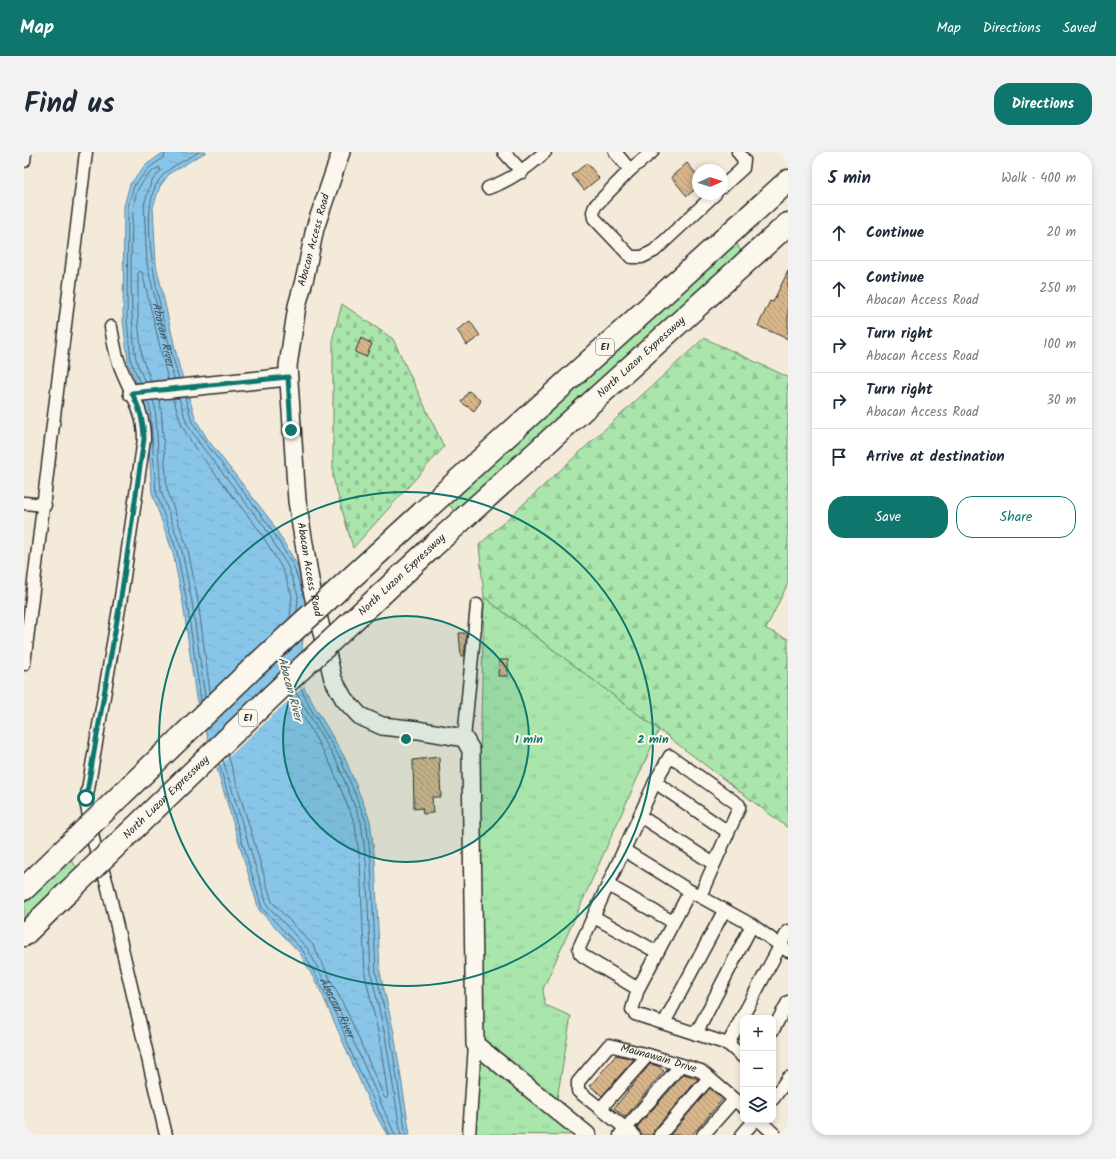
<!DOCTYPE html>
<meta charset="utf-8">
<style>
body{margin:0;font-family:Kalam,sans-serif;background:#f2f2f3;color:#1f2937}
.controls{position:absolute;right:12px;bottom:12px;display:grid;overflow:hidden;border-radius:8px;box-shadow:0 2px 6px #0003}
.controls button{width:36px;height:36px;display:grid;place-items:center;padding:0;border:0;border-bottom:1px solid #e0e1e3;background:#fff;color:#1f2937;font:20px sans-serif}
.compass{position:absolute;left:668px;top:12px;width:36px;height:36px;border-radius:50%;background:#fff;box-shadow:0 2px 6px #0003;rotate:87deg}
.stop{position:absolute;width:12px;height:12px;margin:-9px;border:3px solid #0f766e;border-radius:50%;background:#fff}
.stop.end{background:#0f766e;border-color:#fff;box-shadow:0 1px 4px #0008}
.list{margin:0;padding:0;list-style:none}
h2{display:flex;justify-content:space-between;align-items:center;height:52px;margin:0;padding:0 16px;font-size:17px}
h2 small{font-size:13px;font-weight:400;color:#747a83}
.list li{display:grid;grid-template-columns:26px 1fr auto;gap:12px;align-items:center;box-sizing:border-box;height:56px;padding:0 16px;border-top:1px solid #e0e1e3}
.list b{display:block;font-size:15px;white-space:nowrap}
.list p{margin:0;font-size:13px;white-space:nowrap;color:#747a83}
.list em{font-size:13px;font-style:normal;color:#747a83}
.actions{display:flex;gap:8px;padding:12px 16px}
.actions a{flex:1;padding:9px 0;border:1px solid #0f766e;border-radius:16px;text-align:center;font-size:14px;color:#0f766e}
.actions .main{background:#0f766e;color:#fff}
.icon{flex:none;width:22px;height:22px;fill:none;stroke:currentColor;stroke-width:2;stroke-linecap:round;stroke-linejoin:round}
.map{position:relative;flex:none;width:764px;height:983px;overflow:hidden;border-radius:16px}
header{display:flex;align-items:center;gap:24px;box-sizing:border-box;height:56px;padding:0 20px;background:#0f766e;color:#fff}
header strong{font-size:19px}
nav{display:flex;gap:22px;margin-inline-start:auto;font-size:14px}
.intro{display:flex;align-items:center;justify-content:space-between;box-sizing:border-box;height:96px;padding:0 24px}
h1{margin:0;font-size:28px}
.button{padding:10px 18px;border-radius:16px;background:#0f766e;color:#fff;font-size:14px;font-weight:700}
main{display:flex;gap:24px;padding:0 24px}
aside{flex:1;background:#fff;border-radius:16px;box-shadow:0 2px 6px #0003}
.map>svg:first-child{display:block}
.grass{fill:url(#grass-tufts);stroke:#6a886b}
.forest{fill:url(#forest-firs);stroke:#6a886b}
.cemetery{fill:url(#cemetery-stones);stroke:#6a886b}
.water{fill:url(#water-ripples);stroke:#63879c}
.pier{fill:#f4ead9}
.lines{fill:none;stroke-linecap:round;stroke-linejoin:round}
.shore{stroke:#516977;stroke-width:1}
.building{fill:url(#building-back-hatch);stroke:#2b2b2b}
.street-casing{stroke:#2b2b2b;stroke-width:15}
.secondary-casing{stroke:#2b2b2b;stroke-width:20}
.highway-casing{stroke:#2b2b2b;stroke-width:25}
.street{stroke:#fbf7ec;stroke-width:12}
.secondary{stroke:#fbf7ec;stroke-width:17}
.highway{stroke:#fbf7ec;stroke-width:22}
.highway-bridge-casing{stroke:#2b2b2b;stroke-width:25;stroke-linecap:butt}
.highway-bridge{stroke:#fbf7ec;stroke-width:22}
.route{stroke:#0f766e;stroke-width:5}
.ring{fill:none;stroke:#0f766e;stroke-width:2}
.labels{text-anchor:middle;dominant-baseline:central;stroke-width:4;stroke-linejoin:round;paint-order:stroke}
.shield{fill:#fbf7ec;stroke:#696865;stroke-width:1}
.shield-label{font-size:10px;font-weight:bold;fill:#2b2b2b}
.street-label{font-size:11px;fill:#2b2b2b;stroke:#fbf7ec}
.water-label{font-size:12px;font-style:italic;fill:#475964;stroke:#fbf7ec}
.centre{fill:#0f766e;stroke:#fbf7ec;stroke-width:2}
.ring-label{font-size:12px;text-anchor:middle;font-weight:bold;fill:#0f766e;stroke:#fbf7ec;stroke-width:4;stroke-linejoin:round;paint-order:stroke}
</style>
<header>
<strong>Map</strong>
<nav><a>Map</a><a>Directions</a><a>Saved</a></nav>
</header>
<div class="intro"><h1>Find us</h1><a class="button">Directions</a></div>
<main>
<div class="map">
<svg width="764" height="983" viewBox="0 0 764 983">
<defs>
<pattern id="grass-tufts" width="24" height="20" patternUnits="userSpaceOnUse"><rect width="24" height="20" fill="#aae6ab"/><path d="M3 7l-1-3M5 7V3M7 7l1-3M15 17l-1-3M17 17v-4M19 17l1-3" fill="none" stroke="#92c593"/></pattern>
<pattern id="forest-firs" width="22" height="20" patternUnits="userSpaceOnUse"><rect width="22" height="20" fill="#aae6ab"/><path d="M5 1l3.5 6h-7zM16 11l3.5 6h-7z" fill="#92c593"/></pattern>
<pattern id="cemetery-stones" width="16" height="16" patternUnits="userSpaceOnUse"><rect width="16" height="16" fill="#aae6ab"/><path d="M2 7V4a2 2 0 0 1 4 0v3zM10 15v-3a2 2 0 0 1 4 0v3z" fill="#92c593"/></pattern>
<pattern id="water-ripples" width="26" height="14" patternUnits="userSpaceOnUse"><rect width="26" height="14" fill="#89c5e8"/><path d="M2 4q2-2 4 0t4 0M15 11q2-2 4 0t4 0" fill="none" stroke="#76a9c7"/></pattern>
<pattern id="building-back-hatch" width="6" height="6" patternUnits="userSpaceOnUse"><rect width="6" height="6" fill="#d9b78b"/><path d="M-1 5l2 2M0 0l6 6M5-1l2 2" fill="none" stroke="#b09572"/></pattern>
</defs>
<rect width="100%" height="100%" fill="#f4ead9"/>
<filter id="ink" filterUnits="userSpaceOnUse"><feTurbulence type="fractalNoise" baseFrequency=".025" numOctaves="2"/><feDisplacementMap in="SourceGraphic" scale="8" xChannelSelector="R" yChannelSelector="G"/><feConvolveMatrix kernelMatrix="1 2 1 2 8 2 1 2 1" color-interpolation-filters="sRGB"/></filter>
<g filter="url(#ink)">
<!-- grass -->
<path class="grass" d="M708,90L713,92L718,101L433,362L421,348Z
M460,445L635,578L519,837L521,853L547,864L533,947L574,983L447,982Z
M43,705L56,718L0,773V747Z"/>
<!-- forest -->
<path class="forest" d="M680,186L764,225V431L742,477L764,487V676L460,445L455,393Z"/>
<!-- cemetery -->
<path class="cemetery" d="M318,152L369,187L420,295L329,396L309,326V185Z"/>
<!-- water -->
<path class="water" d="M140,0H182L146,21L136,34L129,55L132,112L155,214L172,268L184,288L247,369L272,411L284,442L278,496L280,536L321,606L346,668L351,708L356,820L370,881L386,983H363L346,952L299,844L276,801L235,758L172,546L159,451L149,401L128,341L122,256L104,210L99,168L100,54L106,32L122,13Z"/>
<!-- pier -->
<path class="pier" d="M280,507L282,532L191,618L185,597Z"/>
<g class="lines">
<!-- shore -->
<g class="shore">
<path d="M155,227C142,184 112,71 132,33C141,15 160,10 175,0"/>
<path d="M127,229L118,206L114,168V121L116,119L118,120L144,228"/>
<path id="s1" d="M121,230C118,223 114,215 112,207C107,180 103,59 114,37C118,29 127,19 135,15L137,18L127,30L120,53L123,112L150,227"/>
<path d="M116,231L107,209L103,168L104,54L110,34L125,16L140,5L142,0"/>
<path d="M161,245L168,270L181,290L244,372L269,413L279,441"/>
<path d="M149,246L158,274L171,296L235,378L259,418L268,444L266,466"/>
<path d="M155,246L163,272L176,292L240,374L264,415L274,443L273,460"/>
<path d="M129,248L131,255L137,339L158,399L168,450L181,545"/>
<path d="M135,248L137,255L143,337L164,398L174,449L186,540"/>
<path d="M123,249L126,256L132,340L153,400L163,451L177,549"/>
<path d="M276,534L285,554L317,608L342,669L347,709L352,821L366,882L382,983"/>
<path d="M271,539L313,610L337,670L342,709L347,821L361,883L377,983"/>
<path d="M204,603L248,750L289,793L325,864L360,945L362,947L364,944L355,884L341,822L336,710L331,672L307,613L267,543"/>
<path id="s2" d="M199,608L243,753L284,797L319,866L371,983"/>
<path d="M195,612L238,756L279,799L315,868L329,905L366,983"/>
</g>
</g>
<!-- building -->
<path class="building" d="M563,11L575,26L560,38L548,23Z
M663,11L674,24V35L663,44L647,25Z
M764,119V187L734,174L746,149L749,150Z
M446,169L456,184L443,193L433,178Z
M337,186L348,192L342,205L331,200Z
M445,239L457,249L450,259L437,250Z
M435,481H443L440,504H437Z
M475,508H484V524H474Z
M415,605L417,645H408L409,661L399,662L398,656L390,657L389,608Z
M592,903L610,907L578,944L566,934Z
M626,912L634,914L640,919L601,965L590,956Z
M660,922L674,927L630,978L629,983H617L613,975Z
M686,936L699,947L668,983H646Z"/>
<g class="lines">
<defs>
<g id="street">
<path d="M480,0L498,20"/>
<path d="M591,0L606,18"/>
<path d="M628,0L606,18L571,54L569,60L570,66L607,105H618L630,99L691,42"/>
<path d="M0,9L1,0"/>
<path d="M698,35L719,16L720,8L714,0"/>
<path d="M464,36C487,28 503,16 521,0"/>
<path d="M87,175C89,187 91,200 95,211C105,239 120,257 120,287L97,445L62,649L70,691L83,732L142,983"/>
<path d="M0,351L21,353"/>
<path d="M0,512L62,0"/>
<path d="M440,586L453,453"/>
<path d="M631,630L704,680"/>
<path d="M616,664L690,712"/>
<path d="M600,698L666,739L728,773L764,799"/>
<path d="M584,733L649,770"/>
<path d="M666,739L614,837L608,858L611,862L704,892L719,905"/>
<path d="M570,765L633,800"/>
<path d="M614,837L559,804L556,801L555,796L631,630L646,604L715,653V656L676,744"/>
<path d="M640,871L700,759"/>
<path d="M749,878L764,850"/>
<path d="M672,882L728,773"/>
<path d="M704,892L764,779"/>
<path d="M749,947L764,926"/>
<path d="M577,956L624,903"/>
<path d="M735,968L751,983"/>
<path d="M445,983L451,892"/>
<path d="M596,983L657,913"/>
<path id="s3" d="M610,983L554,939V930L585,893L624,903L677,919L719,955"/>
<path d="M636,983L685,926"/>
<path d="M679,983L710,948"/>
<path d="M718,983L731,968"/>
</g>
<g id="secondary">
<path id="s4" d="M317,0L291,76L281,125L273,154L264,214L273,349L287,434L309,527L320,547L336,564L358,574L394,578L440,586L447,598V606L451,892L563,983"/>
<path d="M108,241L264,225"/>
</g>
<g id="highway">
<path d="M398,361L764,29"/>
<path id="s5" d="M407,396L764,72"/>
<path d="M0,737L37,701"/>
<path d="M0,783L45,739"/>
</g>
</defs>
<!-- street casing -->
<use href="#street" class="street-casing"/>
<!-- secondary casing -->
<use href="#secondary" class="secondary-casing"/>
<!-- highway casing -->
<use href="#highway" class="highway-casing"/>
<!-- street -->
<use href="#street" class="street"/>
<!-- secondary -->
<use href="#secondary" class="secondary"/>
<!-- highway -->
<use href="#highway" class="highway"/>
<defs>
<g id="highway-bridge">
<path d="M37,701L228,517L398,361"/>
<path id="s6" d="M45,739L250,542L407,396"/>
</g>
</defs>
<!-- highway-bridge casing -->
<use href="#highway-bridge" class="highway-bridge-casing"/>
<!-- highway-bridge -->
<use href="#highway-bridge" class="highway-bridge"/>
</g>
</g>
<g class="lines" filter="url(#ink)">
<!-- route -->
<path class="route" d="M62,646L97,445L120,287C120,269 116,256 108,241L264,225L267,278"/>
</g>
<!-- distance rings -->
<circle cx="382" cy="587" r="123" fill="#0f766e" fill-opacity=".12"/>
<g class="ring">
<circle cx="382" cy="587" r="123"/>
<circle cx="382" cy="587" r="247"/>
</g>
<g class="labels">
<!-- shield labels -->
<g class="shield">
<rect x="572" y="187" width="18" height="16" rx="3"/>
<rect x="215" y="558" width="18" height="16" rx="3"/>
</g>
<g class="shield-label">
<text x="581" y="195">E1</text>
<text x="224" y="566">E1</text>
</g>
<!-- street labels -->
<g class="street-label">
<text transform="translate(290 88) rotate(-75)">Abacan Access Road</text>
<text stroke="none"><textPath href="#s5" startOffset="284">North Luzon Expressway</textPath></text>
<text stroke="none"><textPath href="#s4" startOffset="426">Abacan Access Road</textPath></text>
<text transform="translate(378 423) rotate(-43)">North Luzon Expressway</text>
<text stroke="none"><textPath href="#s6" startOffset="135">North Luzon Expressway</textPath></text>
<text stroke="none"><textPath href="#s3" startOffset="180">Maunawain Drive</textPath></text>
</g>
<!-- water labels -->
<g class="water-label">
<text stroke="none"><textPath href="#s1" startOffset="401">Abacan River</textPath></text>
<text transform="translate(266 537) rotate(75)">Abacan River</text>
<text stroke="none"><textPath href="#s2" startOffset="277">Abacan River</textPath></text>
</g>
</g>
<circle cx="382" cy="587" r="6" class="centre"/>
<g class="ring-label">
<text x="505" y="591">1 min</text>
<text x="629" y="591">2 min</text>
</g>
</svg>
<div class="controls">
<button>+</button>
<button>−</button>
<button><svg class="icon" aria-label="layers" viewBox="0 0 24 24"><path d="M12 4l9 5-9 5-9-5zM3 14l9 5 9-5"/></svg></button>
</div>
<svg class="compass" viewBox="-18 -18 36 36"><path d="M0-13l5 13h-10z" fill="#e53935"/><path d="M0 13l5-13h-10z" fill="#747a83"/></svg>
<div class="stop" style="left:62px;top:646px"></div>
<div class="stop end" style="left:267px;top:278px"></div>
</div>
<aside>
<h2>5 min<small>Walk · 400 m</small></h2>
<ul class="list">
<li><svg class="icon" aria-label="ahead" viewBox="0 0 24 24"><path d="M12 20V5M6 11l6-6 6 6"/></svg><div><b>Continue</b></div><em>20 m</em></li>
<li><svg class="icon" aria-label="ahead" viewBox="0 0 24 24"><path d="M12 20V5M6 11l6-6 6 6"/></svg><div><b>Continue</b><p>Abacan Access Road</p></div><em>250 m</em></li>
<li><svg class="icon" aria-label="right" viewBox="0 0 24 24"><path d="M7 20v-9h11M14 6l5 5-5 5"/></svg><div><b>Turn right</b><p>Abacan Access Road</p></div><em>100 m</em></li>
<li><svg class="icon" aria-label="right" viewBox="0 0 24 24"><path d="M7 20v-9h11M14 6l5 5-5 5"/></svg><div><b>Turn right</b><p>Abacan Access Road</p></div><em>30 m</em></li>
<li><svg class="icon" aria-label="arrive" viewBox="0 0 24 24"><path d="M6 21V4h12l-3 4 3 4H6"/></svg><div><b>Arrive at destination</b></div></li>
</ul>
<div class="actions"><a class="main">Save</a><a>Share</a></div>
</aside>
</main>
